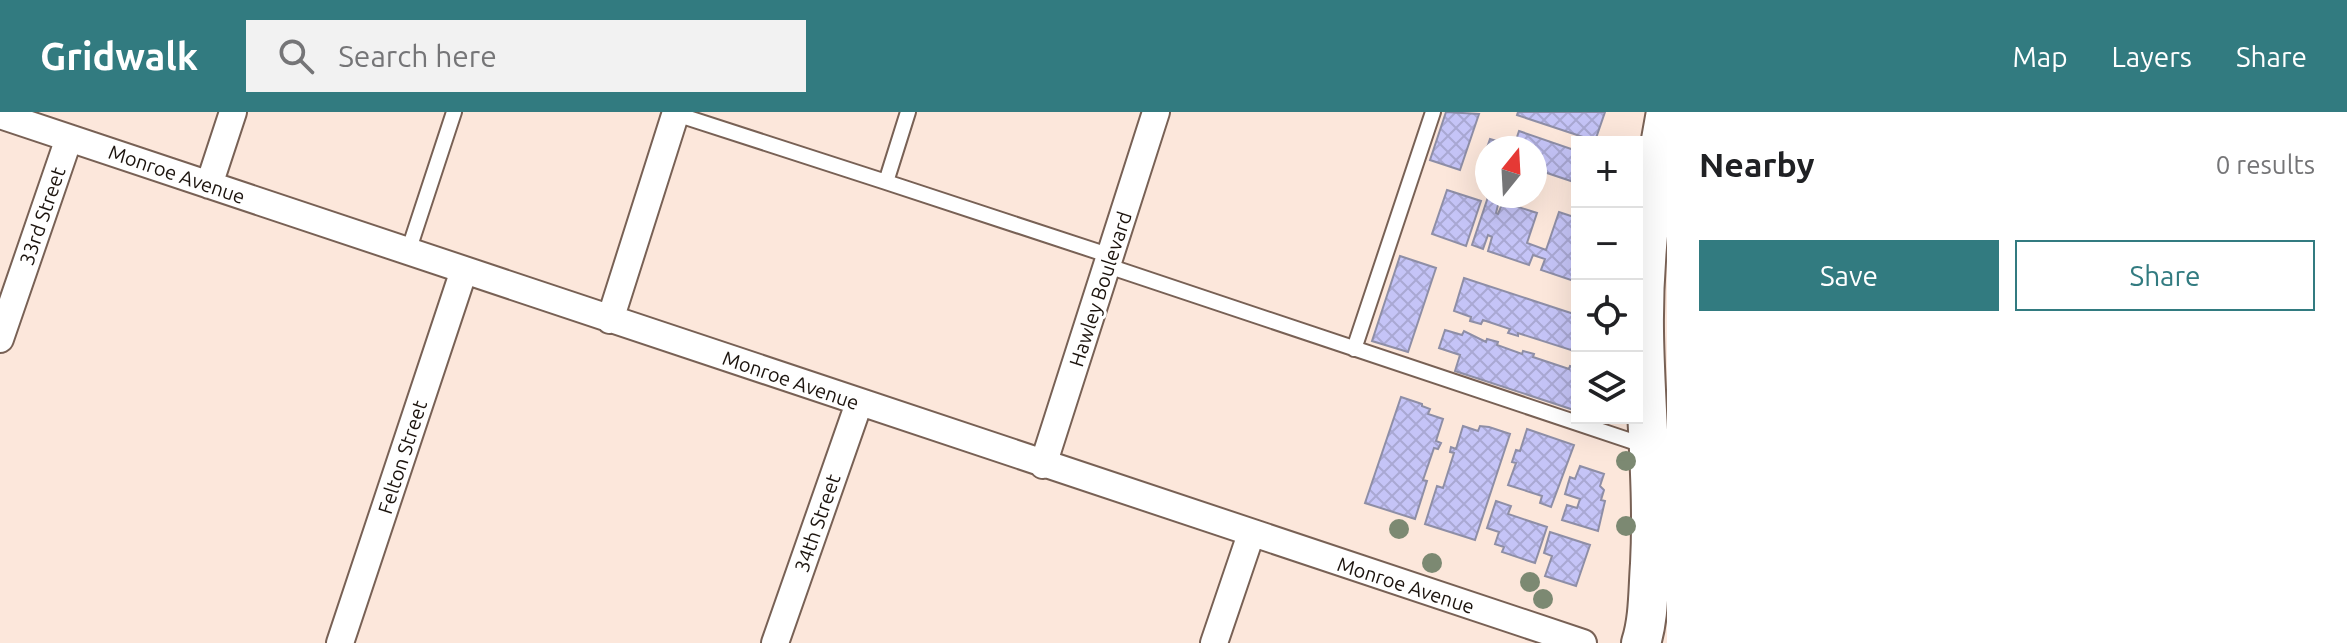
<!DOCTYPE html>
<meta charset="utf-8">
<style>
body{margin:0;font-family:Ubuntu,sans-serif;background:#f2f2f2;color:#202124}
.controls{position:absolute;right:24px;top:24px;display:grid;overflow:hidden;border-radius:0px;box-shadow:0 8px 32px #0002}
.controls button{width:72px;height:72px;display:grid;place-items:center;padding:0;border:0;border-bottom:2px solid #e0e0e0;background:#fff;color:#202124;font:40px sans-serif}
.compass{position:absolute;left:1475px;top:24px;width:72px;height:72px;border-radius:50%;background:#fff;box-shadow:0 8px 32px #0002;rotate:18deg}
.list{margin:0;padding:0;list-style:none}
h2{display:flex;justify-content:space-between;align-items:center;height:104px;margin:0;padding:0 32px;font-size:34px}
h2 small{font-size:26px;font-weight:400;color:#757577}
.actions{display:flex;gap:16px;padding:24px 32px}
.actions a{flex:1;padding:18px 0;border:2px solid #327b80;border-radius:0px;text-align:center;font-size:28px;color:#327b80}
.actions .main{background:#327b80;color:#fff}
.icon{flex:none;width:44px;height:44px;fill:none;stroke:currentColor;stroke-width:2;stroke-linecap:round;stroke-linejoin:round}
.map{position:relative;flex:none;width:1667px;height:531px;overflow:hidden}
header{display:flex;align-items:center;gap:48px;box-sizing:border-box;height:112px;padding:0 40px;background:#327b80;color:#fff}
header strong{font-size:38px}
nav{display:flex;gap:44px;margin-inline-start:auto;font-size:28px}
.search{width:560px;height:72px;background:#f2f2f2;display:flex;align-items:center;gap:20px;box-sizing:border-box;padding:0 28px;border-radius:0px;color:#757577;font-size:30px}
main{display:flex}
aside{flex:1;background:#fff}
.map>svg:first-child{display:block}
.building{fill:url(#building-cross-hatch);stroke:#8e8ea6;stroke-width:2}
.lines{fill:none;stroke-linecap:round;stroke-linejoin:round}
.lane-casing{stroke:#786155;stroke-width:18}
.street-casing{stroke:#786155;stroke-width:30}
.secondary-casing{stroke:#786155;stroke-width:42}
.lane{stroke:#fff;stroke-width:14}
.street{stroke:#fff;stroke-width:26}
.secondary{stroke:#fff;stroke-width:38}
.tree{fill:#7c8972}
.labels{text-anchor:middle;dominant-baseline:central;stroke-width:6;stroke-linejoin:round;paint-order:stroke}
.street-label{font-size:20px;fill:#1b130d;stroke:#fff}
</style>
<header>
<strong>Gridwalk</strong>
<div class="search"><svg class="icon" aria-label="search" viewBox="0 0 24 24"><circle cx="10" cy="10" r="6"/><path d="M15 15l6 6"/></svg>Search here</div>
<nav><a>Map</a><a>Layers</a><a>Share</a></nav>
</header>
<main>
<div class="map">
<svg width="1667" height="531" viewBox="0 0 1667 531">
<defs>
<pattern id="building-cross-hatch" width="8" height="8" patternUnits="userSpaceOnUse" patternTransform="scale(2)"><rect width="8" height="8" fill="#c5c4f7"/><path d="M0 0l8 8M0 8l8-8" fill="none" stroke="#a9a8d3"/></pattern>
</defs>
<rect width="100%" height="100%" fill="#fce7db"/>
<!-- building -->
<path class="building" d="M1446,0L1479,2L1460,58L1430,48Z
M1518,0H1605L1595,29L1517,3Z
M1519,19L1577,39V71L1535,57V36H1487V58L1480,56L1490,27L1514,34Z
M1447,78L1481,89L1466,134L1432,122Z
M1488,85L1499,89L1496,101L1498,102L1503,90L1537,101L1527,131L1546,138L1559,100L1577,106V161L1574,169L1541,158L1545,147L1533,143L1529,153L1488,139L1492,125L1488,123L1483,137L1472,133Z
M1400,144L1436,156L1408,240L1372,229Z
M1464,166L1577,203V240L1518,221V224L1508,221L1510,217L1483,208L1481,212L1470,209L1471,205L1454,199Z
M1445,218L1462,223L1464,219L1486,230L1487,227L1498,230L1497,233L1522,242L1523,239L1534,242L1533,245L1569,257L1570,254L1577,256V299L1455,259L1460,243L1439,236Z
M1401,285L1422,292V294L1430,297L1428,302L1443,307L1436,329L1441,331L1438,337L1434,336L1423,368L1427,369L1415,407L1365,391Z
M1463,314L1478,319L1480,314L1489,315L1510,322L1475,428L1425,412L1437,374L1443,376L1454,341L1450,340L1451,335L1456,337Z
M1527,317L1574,333L1551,395L1540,391L1542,384L1508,373L1516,351L1512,350L1516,338L1520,339Z
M1580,354L1604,362L1600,374L1604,378L1601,388L1605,389L1598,419L1562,408L1567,393L1577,396L1580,387L1565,382L1570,365L1575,367Z
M1496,389L1511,394L1508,402L1547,415L1535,451L1502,440L1504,435L1495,432L1499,420L1487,416Z
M1550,420L1590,433L1576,474L1545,464L1552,444L1544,441Z"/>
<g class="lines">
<defs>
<path id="lane" d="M676,2L886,70L908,0
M886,70L1111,144
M408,140L454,0
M1108,154L1646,334
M1354,237L1433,0"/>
<path id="street" d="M0,3L1583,531
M209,73L233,0
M610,208L676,0
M0,227L69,26
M1043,353L1156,0
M340,531L464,158
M775,531L859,291
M1214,531L1251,422"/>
<path id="secondary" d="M1641,531C1649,506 1648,478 1650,452C1654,374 1645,297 1644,219C1643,146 1652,72 1666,0"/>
</defs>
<!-- lane casing -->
<use href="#lane" class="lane-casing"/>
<!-- street casing -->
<use href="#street" class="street-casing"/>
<!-- secondary casing -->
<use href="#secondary" class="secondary-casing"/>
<!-- lane -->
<use href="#lane" class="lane"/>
<!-- street -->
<use href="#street" class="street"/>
<!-- secondary -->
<use href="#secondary" class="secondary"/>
</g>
<!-- trees -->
<g class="tree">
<circle cx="1626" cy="349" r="10"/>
<circle cx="1626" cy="414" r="10"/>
<circle cx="1399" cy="417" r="10"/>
<circle cx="1432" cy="451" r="10"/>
<circle cx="1530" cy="470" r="10"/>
<circle cx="1543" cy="487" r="10"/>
</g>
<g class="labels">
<!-- street labels -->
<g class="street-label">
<text transform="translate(177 62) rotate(19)">Monroe Avenue</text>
<text transform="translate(42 104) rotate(-71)">33rd Street</text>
<text transform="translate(1100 177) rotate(-72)">Hawley Boulevard</text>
<text transform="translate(791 268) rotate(19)">Monroe Avenue</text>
<text transform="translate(402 345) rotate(-72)">Felton Street</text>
<text transform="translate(817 411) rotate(-71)">34th Street</text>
<text transform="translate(1406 473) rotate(18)">Monroe Avenue</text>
</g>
</g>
</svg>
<div class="controls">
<button>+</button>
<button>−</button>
<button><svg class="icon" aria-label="locate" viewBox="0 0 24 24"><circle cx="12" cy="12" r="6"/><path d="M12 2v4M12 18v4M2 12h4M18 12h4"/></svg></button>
<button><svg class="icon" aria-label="layers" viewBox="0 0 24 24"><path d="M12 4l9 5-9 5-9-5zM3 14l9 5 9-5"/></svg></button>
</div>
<svg class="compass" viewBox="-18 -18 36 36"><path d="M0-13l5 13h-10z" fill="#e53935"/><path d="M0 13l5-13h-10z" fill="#757577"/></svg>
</div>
<aside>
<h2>Nearby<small>0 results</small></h2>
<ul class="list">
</ul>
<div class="actions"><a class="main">Save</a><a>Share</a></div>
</aside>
</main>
